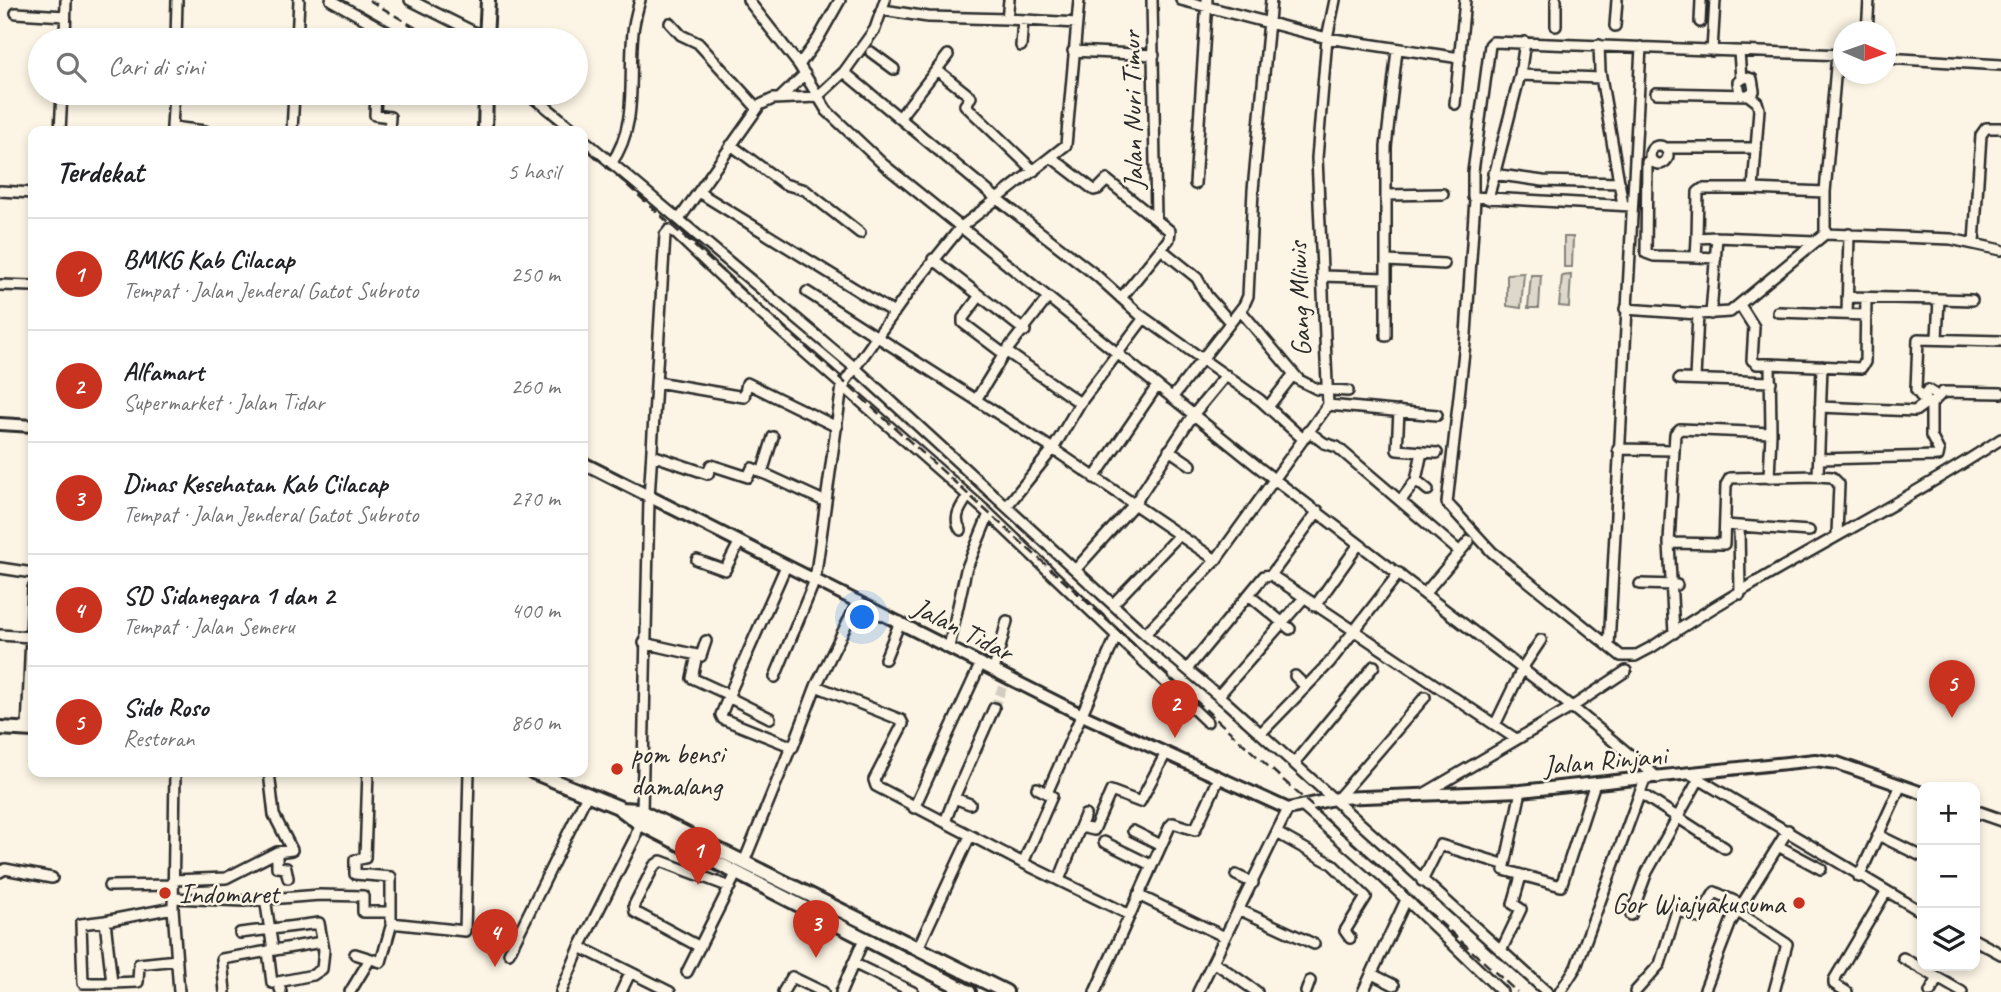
<!DOCTYPE html>
<html lang="id">
<meta charset="utf-8">
<style>
body{margin:0;font-family:Caveat,sans-serif;background:#f2f2f2;color:#202124}
.controls{position:absolute;right:21px;bottom:21px;display:grid;overflow:hidden;border-radius:14px;box-shadow:0 4px 10px #0003}
.controls button{width:63px;height:63px;display:grid;place-items:center;padding:0;border:0;border-bottom:2px solid #e0e0e0;background:#fff;color:#202124;font:35px sans-serif}
.compass{position:absolute;left:1833px;top:21px;width:63px;height:63px;border-radius:50%;background:#fff;box-shadow:0 4px 10px #0003;rotate:92deg}
.you{position:absolute;left:863px;top:618px;width:24px;height:24px;margin:-18px;border:5px solid #fff;border-radius:50%;background:#1a73e8;box-shadow:0 0 0 10px #1a73e833}
.badge{display:grid;place-items:center;width:46px;height:46px;border-radius:50%;background:#c8321e;color:#fff;font-size:23px;font-weight:700}
.pin{position:absolute;translate:-50% -58px;filter:drop-shadow(0 2px 4px #0008)}
.pin::after{content:'';position:absolute;top:37px;width:24px;height:21px;background:inherit;clip-path:polygon(0 0,100% 0,50% 100%)}
.list{margin:0;padding:0;list-style:none}
h2{display:flex;justify-content:space-between;align-items:center;height:91px;margin:0;padding:0 28px;font-size:30px}
h2 small{font-size:23px;font-weight:400;color:#757577}
.list li{display:grid;grid-template-columns:46px 1fr auto;gap:21px;align-items:center;box-sizing:border-box;height:112px;padding:0 28px;border-top:2px solid #e0e0e0}
.list b{display:block;font-size:26px;white-space:nowrap}
.list p{margin:0;font-size:23px;white-space:nowrap;color:#757577}
.list em{font-size:23px;font-style:normal;color:#757577}
.icon{flex:none;width:38px;height:38px;fill:none;stroke:currentColor;stroke-width:2;stroke-linecap:round;stroke-linejoin:round}
.map{position:relative;flex:none;width:2001px;height:992px;overflow:hidden}
.search{position:absolute;background:#fff;box-shadow:0 4px 10px #0003;left:28px;top:28px;width:560px;height:77px;display:flex;align-items:center;gap:18px;box-sizing:border-box;padding:0 24px;border-radius:38px;color:#757577;font-size:26px}
.panel{position:absolute;background:#fff;box-shadow:0 4px 10px #0003;left:28px;top:126px;width:560px;height:651px;border-radius:14px}
.map>svg:first-child{display:block}
.green{fill:#ded8ca;stroke:#84827a;stroke-width:2}
.lines{fill:none;stroke-linecap:round;stroke-linejoin:round}
.minor-tunnel{stroke:#d2cdc0;stroke-width:9;stroke-dasharray:9 4.5;stroke-linecap:butt}
.minor-casing{stroke:#2b2b2b;stroke-width:14}
.tertiary-casing{stroke:#2b2b2b;stroke-width:16}
.secondary-casing{stroke:#2b2b2b;stroke-width:18}
.minor{stroke:#fcf5e5;stroke-width:9}
.tertiary{stroke:#fcf5e5;stroke-width:10}
.secondary{stroke:#fcf5e5;stroke-width:12}
.rail{stroke:#2b2b2b;stroke-width:2.5;stroke-dasharray:10 5;stroke-linecap:butt}
.poi-dot{fill:#c8321e;stroke:#fcf5e5;stroke-width:2.5}
.labels{text-anchor:middle;dominant-baseline:central;stroke-width:5;stroke-linejoin:round;paint-order:stroke}
.street-label{font-size:28px;fill:#2b2b2b;stroke:#fcf5e5}
.poi-label{font-size:28px;fill:#2b2b2b;stroke:#fcf5e5;text-anchor:start}
</style>
<div class="map">
<svg width="2001" height="992" viewBox="0 0 2001 992">
<rect width="100%" height="100%" fill="#fcf5e5"/>
<filter id="ink" filterUnits="userSpaceOnUse"><feTurbulence type="fractalNoise" baseFrequency=".0143" numOctaves="2"/><feDisplacementMap in="SourceGraphic" scale="14" xChannelSelector="R" yChannelSelector="G"/><feConvolveMatrix kernelMatrix="1 2 1 2 8 2 1 2 1" color-interpolation-filters="sRGB"/></filter>
<g filter="url(#ink)">
<!-- green -->
<path class="green" d="M1564,237H1573L1572,267H1564Z
M1524,273L1521,308L1507,306V274Z
M1531,275H1541L1539,308H1528Z
M1571,275L1569,307L1559,306L1562,276Z"/>
<g class="lines">
<!-- minor-tunnel -->
<path class="minor-tunnel" d="M994,708L1003,686"/>
<defs>
<path id="minor" d="M331,0L402,40
M410,0L486,38
M748,0L799,65L827,111L884,165L1257,466L1572,707L1422,795
M885,0L875,29L844,72L996,198L1097,276L1140,315L1260,400L1303,439
M1009,0L1007,19L1077,23
M1152,0L1156,219
M1181,0L1327,38L1460,58
M883,10L928,17L1007,19
M16,13L65,16
M1700,22L1701,0
M670,23L681,35L698,43L757,108
M1556,26V0
M1615,26L1617,0
M1867,32L1869,0
M65,40L66,0
M176,40L177,0
M297,40L299,0
M1599,45L1600,71L1623,205
M1021,46L1023,20
M1073,51L1154,55
M1712,51L1715,0
M871,52L894,69
M1739,52L1741,79
M1885,58L2001,65
M799,65L818,39L840,0
M937,70L971,97L965,105L1034,171
M1520,75L1525,42
M376,93L375,115L390,117L389,131
M529,93L575,131
M1656,93L1748,95L1754,91L1752,79L1745,77L1738,82L1740,93
M780,98L805,74
M1455,104L1465,0
M900,117L948,55
M172,127L174,93
M60,131L62,93
M172,131V127L205,131
M292,131L294,93
M583,139L854,367L1145,634L1227,703L1547,992
M731,145L784,184L805,190L860,233
M1650 155a9 9 0 1 1 18 0a9 9 0 1 1-18 0Z
M1665,148H1754
M1051,157L1094,190L1098,189L1107,180L1170,231L1169,239L1121,298
M1647,162L1646,253L1654,256L1696,257
M611,164C639,124 628,78 633,32C634,21 637,11 640,0
M1493,174L1543,181L1620,183
M1195,184L1207,0
M1753,189L1825,192
M0,191L33,193
M700,193L894,313
M1386,195L1443,194
M1475,199L1466,334L1447,503L1492,552L1621,656H1635L1652,647C1764,571 1888,513 2001,439
M1488,199L1520,75L1601,78
M1631,206L1473,197V172L1490,45L1493,42L1843,55
M680,218L760,105L773,99L817,97L844,72
M1825,234L1951,239L2001,250
M1717,237L1815,241
M1697,238L1696,257L1716,258
M1974,243L1981,135L1986,128H2001
M1161,249L1197,278L1207,296L1230,322
M933,259L1025,331
M1387,261L1444,264
M1322,276L1386,278
M0,285L33,286
M807,292L1053,449L1216,560
M979,297L963,318V323L1004,354
M1847,297L1939,299L1937,338
M1939,299L1972,300
M1625,309L1698,314L1730,312L1825,234V192L1837,55
M1240,310L1299,380L1317,389L1348,391
M1778,312L1866,315
M1711,314L1717,237L1697,238L1698,192L1702,189H1753L1759,109L1757,102L1748,95
M1847,314L1849,234
M1386,336V147L1397,50
M1007,352L1080,403
M1770,364L1861,368L1865,362L1866,298
M1822,366L1818,476L1832,477L1839,484L1837,534
M1679,379L1771,382
M1695,379L1698,314
M657,382L744,397L747,383L837,427
M1936,395L1928,390L1923,399L1931,404L1943,392L2001,393
M1172,398L1244,305L1248,296L1253,190L1271,0
M1923,399L1916,390L1918,339L2001,341
M976,400L1004,354L1047,299
M1328,405L1437,415
M1268,407L1293,375
M1820,407L1915,411L1926,403
M1399,411L1397,450L1437,453
M1308,431L1324,443L1337,447L1460,552
M1618,449L1674,450L1669,543L1674,633
M1169,450L1191,465
M1674,450L1675,434L1680,429L1771,433L1770,364H1757L1752,360L1754,327L1740,305
M1422,452L1416,480L1428,490
M652,455L708,474L711,465L748,477L752,468L824,501
M1819,459L1938,456L1939,451L1931,436V404
M762,473L773,437
M1094,478L1157,386
M1769,478L1771,433
M1402,499L1416,480
M1007,506L1053,449L1080,403L1144,318
M1725,525L1809,531
M1739,526L1740,594
M961,530C952,518 961,507 968,496
M1669,543L1724,544L1726,485L1730,478L1818,476
M697,560L725,570L739,543
M0,568L33,573
M1076,569L1135,503L1193,415L1226,375
M1271,575L1516,739
M1640,584L1677,585
M1425,593L1469,541
M1250,596L1290,629
M1113,604L1179,535
M1315,606L1359,544
M1145,634L1216,560L1328,405L1317,158L1327,38L1335,0
M0,635L31,637
M644,643L697,655L692,678L729,695L786,566
M1609,646L1641,47
M949,647L966,570L989,514
M697,655L701,656L706,641
M885,659L900,622
M1188,668L1264,576L1271,575L1318,511
M994,670L1007,621
M1626,671L1572,707L1658,778
M1295,676L1306,687
M775,677L815,580L842,386L910,290L961,227L1066,145L1079,0
M816,686L901,720L903,724L874,780L876,786L1023,863L1128,914
M729,695L721,715L723,719L793,747L816,686L858,601
M1219,695L1303,599
M728,697L770,718
M1495,725L1523,667L1541,640
M27,730L33,588
M1261,733L1330,662L1399,573
M1294,763L1374,666
M175,772L173,908L179,992
M269,772L274,815L292,850L277,852V867L286,868L288,878
M368,772L365,858L355,860V874L391,877V923L465,931L469,772
M1692,775L1922,912
M1521,791L1504,870L1561,886L1595,783
M1047,793L1116,637
M1640,793L1725,848
M954,798L994,708
M1338,798L1425,697
M1302,806L1382,876L1502,992
M914,808L981,663
M945,822L954,798L970,804
M1081,827L1094,830L1111,791L1140,802L1166,753
M1133,831L1161,845
M1277,833L1332,864L1366,897L1345,931L1350,938
M1878,835L1921,856
M1104,842L1151,865
M1778,846L1821,869
M744,862L791,747
M1023,863L1052,796L1037,788
M0,872L5,869L52,878
M1236,875L1253,883
M1859,877L1901,785
M173,880L226,878L277,852
M1059,880L1085,815
M1422,881L1440,845L1503,864
M109,886L173,885
M1138,895L1225,937
M173,898L244,901L320,895L363,896V912H390
M265,898L273,950
M173,908L105,921L112,983L138,982L139,964L177,960
M1240,910L1314,944
M1738,912L1787,944L1774,992
M1631,915L1647,872L1699,779
M105,921L81,924L83,983H112
M240,933L319,923L324,950L322,969L313,975L278,982
M1975,940L2001,954
M700,947L635,912L634,905L654,866L661,861L730,887
M918,948L970,836
M268,951L272,983L278,982L281,992
M1501,951L1521,909L1513,904L1521,876
M509,953L588,793
M355,954L381,962L392,923
M1903,958L1962,992
M1214,962L1257,992
M853,963L913,992
M687,972L736,874
M1372,974L1394,985
M225,992L222,959L322,942
M350,992L370,959
M561,992L580,947
M621,992L630,973
M670,992L580,947L635,838L642,812L649,499L665,235L669,230H672L752,306L989,514L1207,722
M783,992L792,977L823,992
M841,992L864,939
M1095,992L1170,826L1173,823L1195,830L1219,778
M1198,992L1288,809
M1306,992L1310,981
M1363,992L1406,900
M1560,992L1576,967L1645,779
M1635,992L1660,964L1677,910L1699,918L1715,892L1743,905
M1704,992L1731,922L1788,830
M1847,992L1834,984V980L1886,892
M1930,992L1938,978"/>
<path id="tertiary" d="M0,424L33,426
M583,463L1080,714L1288,809L1338,798L1521,791L1815,760L1837,763L1922,793
M1975,811L2001,820"/>
<path id="secondary" d="M486,40L488,0
M485,131L486,93
M0,728L33,730
M533,772L618,807L639,823L969,992
M622,809L638,810L1006,992"/>
</defs>
<!-- minor casing -->
<use href="#minor" class="minor-casing"/>
<!-- tertiary casing -->
<use href="#tertiary" class="tertiary-casing"/>
<!-- secondary casing -->
<use href="#secondary" class="secondary-casing"/>
<!-- minor -->
<use href="#minor" class="minor"/>
<!-- tertiary -->
<use href="#tertiary" class="tertiary"/>
<!-- secondary -->
<use href="#secondary" class="secondary"/>
<!-- rail -->
<path class="rail" d="M369,0L436,40
M518,93L566,131
M583,145L1517,992"/>
</g>
</g>
<!-- markers -->
<g class="poi-dot">
<circle cx="617" cy="769" r="7"/>
<circle cx="165" cy="893" r="7"/>
<circle cx="1799" cy="903" r="7"/>
</g>
<g class="labels">
<!-- street labels -->
<g class="street-label">
<text transform="translate(1132 110) rotate(-91)">Jalan Nuri Timur</text>
<text transform="translate(1299 299) rotate(-92)">Gang Mliwis</text>
<text transform="translate(963 629) rotate(27)">Jalan Tidar</text>
<text transform="translate(1605 760) rotate(-5)">Jalan Rinjani</text>
</g>
<!-- poi labels -->
<g class="poi-label">
<text x="631" y="753">pom bensi<tspan x="631" dy="32">damalang</tspan></text>
<text x="179" y="893">Indomaret</text>
<text x="1785" y="903" text-anchor="end">Gor Wiajyakusuma</text>
</g>
</g>
</svg>
<div class="controls">
<button>+</button>
<button>−</button>
<button><svg class="icon" aria-label="layers" viewBox="0 0 24 24"><path d="M12 4l9 5-9 5-9-5zM3 14l9 5 9-5"/></svg></button>
</div>
<svg class="compass" viewBox="-18 -18 36 36"><path d="M0-13l5 13h-10z" fill="#e53935"/><path d="M0 13l5-13h-10z" fill="#757577"/></svg>
<div class="you"></div>
<div class="pin badge" style="left:698px;top:885px">1</div>
<div class="pin badge" style="left:1175px;top:738px">2</div>
<div class="pin badge" style="left:816px;top:958px">3</div>
<div class="pin badge" style="left:495px;top:967px">4</div>
<div class="pin badge" style="left:1952px;top:718px">5</div>
<div class="search"><svg class="icon" aria-label="search" viewBox="0 0 24 24"><circle cx="10" cy="10" r="6"/><path d="M15 15l6 6"/></svg>Cari di sini</div>
<section class="panel">
<h2>Terdekat<small>5 hasil</small></h2>
<ul class="list">
<li><span class="badge">1</span><div><b>BMKG Kab Cilacap</b><p>Tempat · Jalan Jenderal Gatot Subroto</p></div><em>250 m</em></li>
<li><span class="badge">2</span><div><b>Alfamart</b><p>Supermarket · Jalan Tidar</p></div><em>260 m</em></li>
<li><span class="badge">3</span><div><b>Dinas Kesehatan Kab Cilacap</b><p>Tempat · Jalan Jenderal Gatot Subroto</p></div><em>270 m</em></li>
<li><span class="badge">4</span><div><b>SD Sidanegara 1 dan 2</b><p>Tempat · Jalan Semeru</p></div><em>400 m</em></li>
<li><span class="badge">5</span><div><b>Sido Roso</b><p>Restoran</p></div><em>860 m</em></li>
</ul>
</section>
</div>
